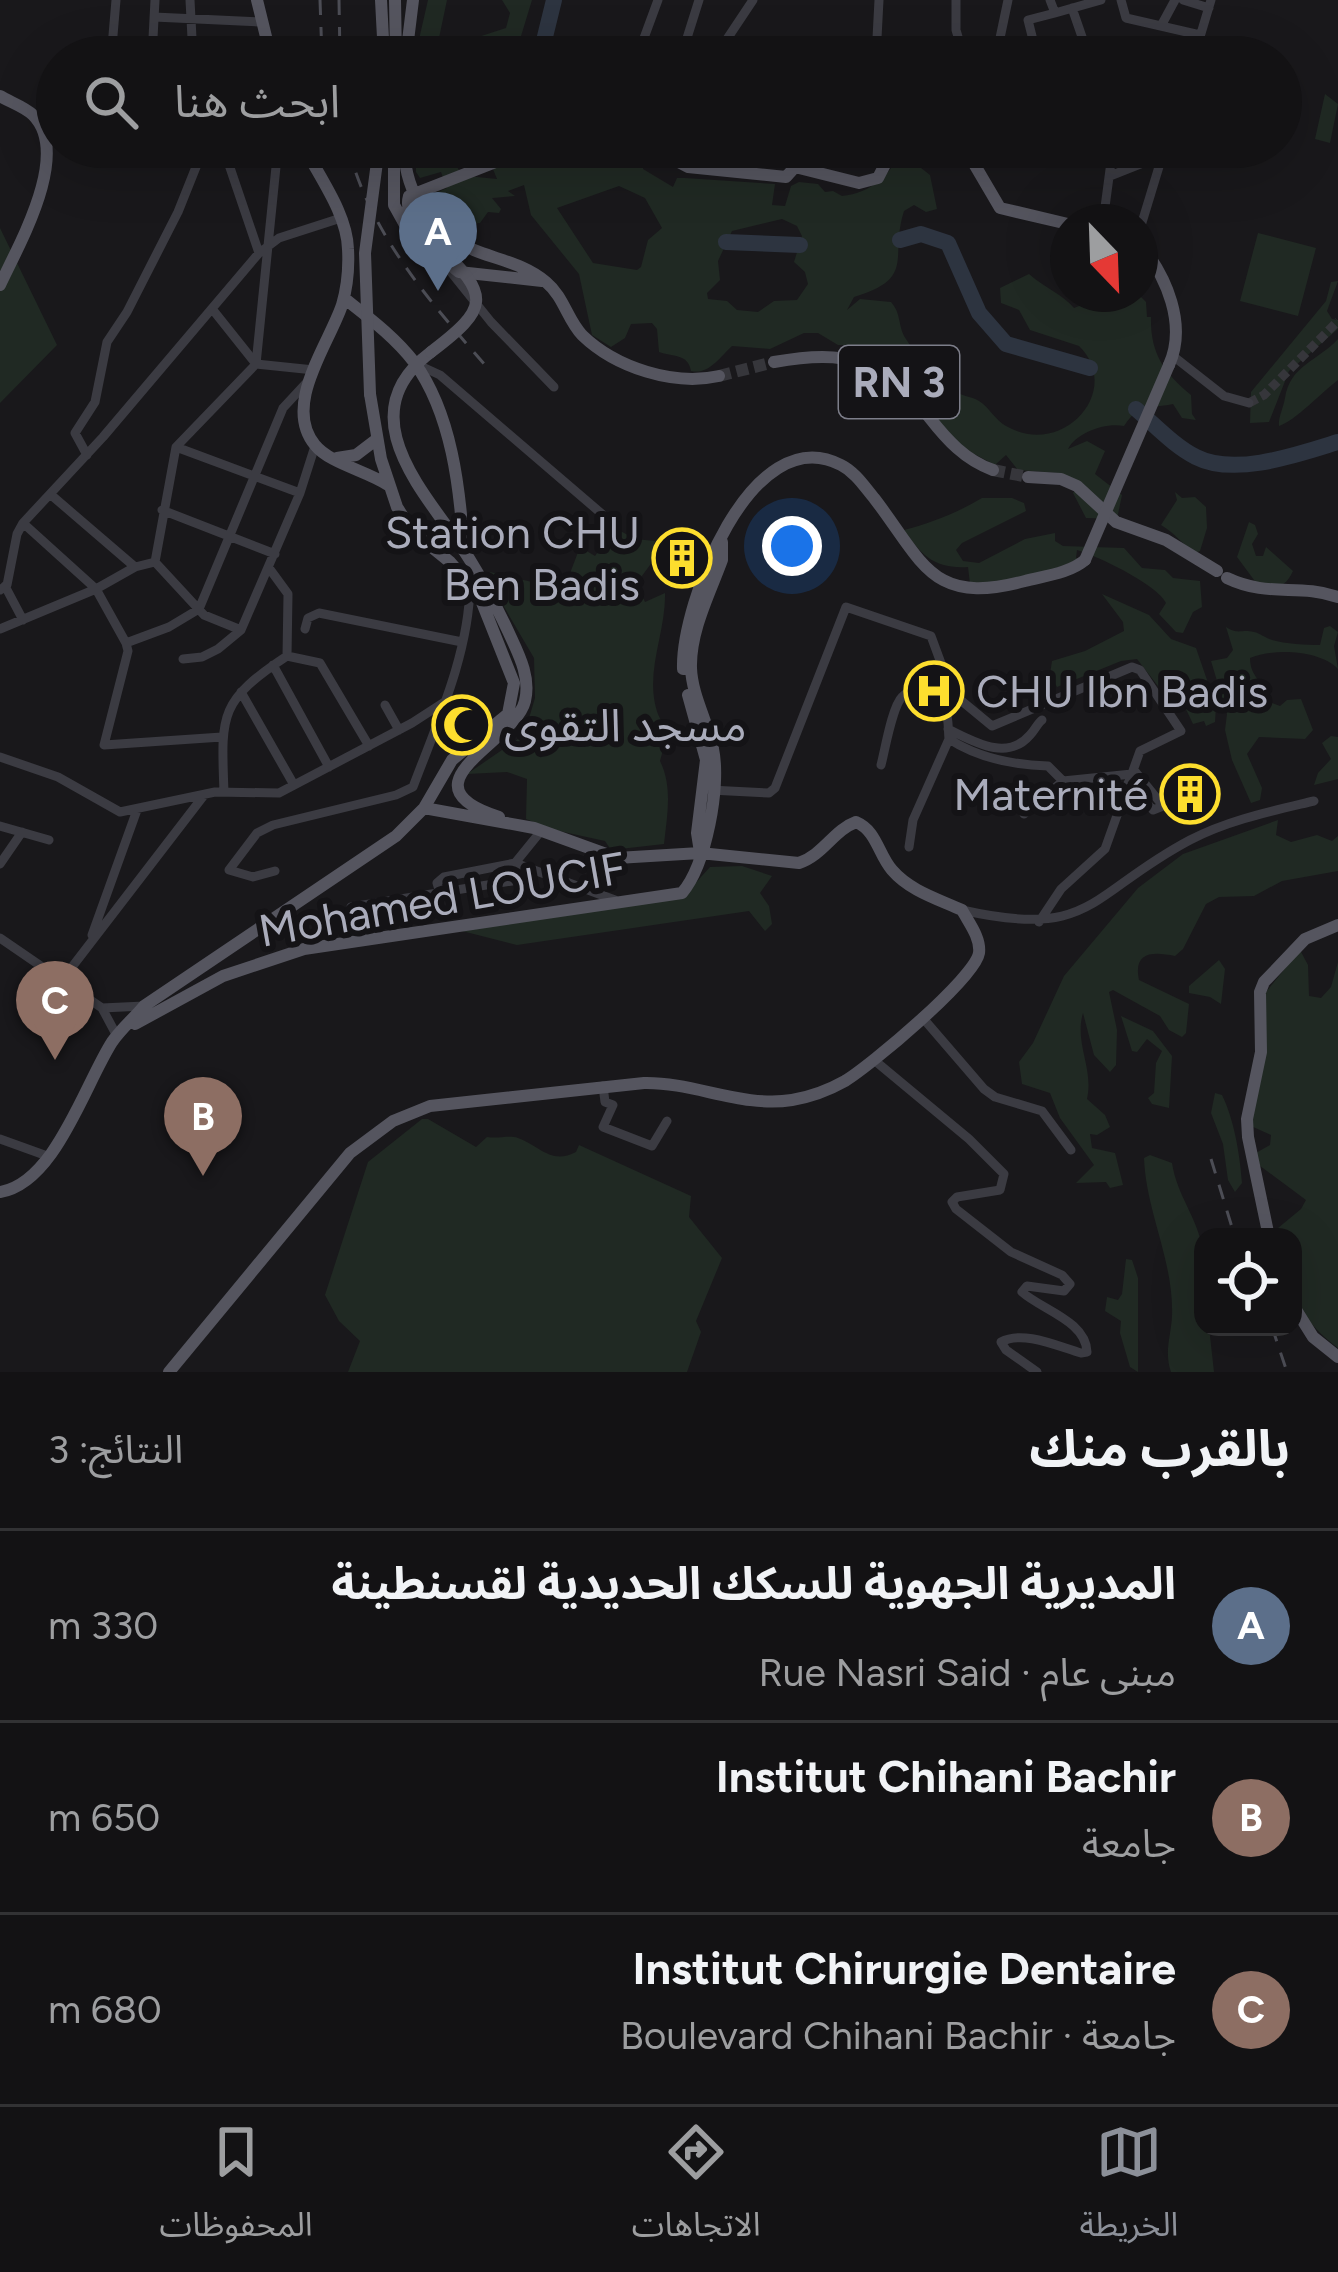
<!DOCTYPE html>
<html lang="ar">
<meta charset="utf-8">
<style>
body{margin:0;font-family:Figtree,"Noto Sans Arabic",sans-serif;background:#1c1b1d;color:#f1f3f6;direction:rtl}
.controls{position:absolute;right:36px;bottom:36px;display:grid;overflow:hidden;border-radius:24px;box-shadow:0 12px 48px #0002}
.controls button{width:108px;height:108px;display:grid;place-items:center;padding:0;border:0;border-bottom:3px solid #323234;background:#131214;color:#f1f3f6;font:60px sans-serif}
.compass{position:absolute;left:1050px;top:204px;width:108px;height:108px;border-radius:50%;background:#131214;box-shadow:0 12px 48px #0002;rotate:157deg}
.you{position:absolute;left:792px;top:546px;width:42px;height:42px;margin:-30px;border:9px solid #fff;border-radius:50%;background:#1a73e8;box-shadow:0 0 0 18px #1a73e833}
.badge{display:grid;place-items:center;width:78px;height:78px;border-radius:50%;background:#8c9099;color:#fff;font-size:39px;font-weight:700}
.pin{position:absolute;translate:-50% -99px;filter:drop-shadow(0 3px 6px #0008)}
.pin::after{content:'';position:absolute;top:63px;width:42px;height:36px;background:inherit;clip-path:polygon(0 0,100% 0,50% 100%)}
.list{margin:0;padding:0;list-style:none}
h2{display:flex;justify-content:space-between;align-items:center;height:156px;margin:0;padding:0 48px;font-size:51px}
h2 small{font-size:39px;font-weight:400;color:#9d9ea0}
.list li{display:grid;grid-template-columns:78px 1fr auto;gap:36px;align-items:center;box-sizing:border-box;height:192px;padding:0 48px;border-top:3px solid #323234}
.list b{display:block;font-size:45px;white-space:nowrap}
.list p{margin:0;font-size:39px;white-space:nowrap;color:#9d9ea0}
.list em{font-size:39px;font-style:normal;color:#9d9ea0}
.icon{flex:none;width:66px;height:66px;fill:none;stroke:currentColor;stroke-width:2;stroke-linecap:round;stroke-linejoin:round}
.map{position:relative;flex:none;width:1338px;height:1372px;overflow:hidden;direction:ltr}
.search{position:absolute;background:#131214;box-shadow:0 12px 48px #0002;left:36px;right:36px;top:36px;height:132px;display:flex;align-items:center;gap:30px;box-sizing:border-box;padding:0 42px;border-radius:66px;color:#9d9ea0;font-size:45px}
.sheet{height:732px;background:#131214}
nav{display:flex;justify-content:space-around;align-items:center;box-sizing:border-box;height:168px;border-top:3px solid #323234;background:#131214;font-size:33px;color:#9d9ea0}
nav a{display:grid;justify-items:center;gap:6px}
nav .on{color:#8c9099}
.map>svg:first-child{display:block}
.green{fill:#202923;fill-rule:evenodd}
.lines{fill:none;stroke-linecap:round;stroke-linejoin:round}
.river{stroke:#2d3440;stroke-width:16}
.minor-tunnel{stroke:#36363b;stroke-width:9;stroke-dasharray:9 4.5;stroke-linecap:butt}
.major-tunnel{stroke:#36363b;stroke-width:12;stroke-dasharray:12 6;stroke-linecap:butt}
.minor{stroke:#3b3b42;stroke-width:9}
.major{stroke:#55555f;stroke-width:12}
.rail{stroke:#4c4d55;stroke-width:3;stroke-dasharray:15 12;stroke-linecap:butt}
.major-bridge{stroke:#55555f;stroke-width:12}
.labels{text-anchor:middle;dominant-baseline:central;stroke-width:12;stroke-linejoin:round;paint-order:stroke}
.shield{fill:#141316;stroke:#7d7e8a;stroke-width:3}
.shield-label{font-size:42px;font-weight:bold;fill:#aaacbb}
.poi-label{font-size:45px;fill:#aaacbb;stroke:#141316;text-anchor:end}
.street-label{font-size:45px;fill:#aaacbb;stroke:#141316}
</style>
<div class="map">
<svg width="1338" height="1372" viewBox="0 0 1338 1372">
<rect width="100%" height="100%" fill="#19181b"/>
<!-- green -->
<path class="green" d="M428,0H447L435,57H420V35Z
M502,0H532L518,46L510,57H462L475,38L506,28L510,13Z
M1325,94L1338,104L1330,143L1315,139Z
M416,147H467L456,157L458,169L467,176L497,179L490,162L495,150L500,149L504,162C532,173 542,151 566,147C588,143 624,143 643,153V169L673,187L677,178H685L775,184L772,205L785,206L791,186L799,182L818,184L825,192L833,191L842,196C871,193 892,175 902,147H916V164L930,175L937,209L926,212L914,205L904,211C889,258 917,278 854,297L847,310L860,299L891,302C901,313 898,324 904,336C917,357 935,375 953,390C960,396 971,396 979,401C990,408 995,420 1006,426C1063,459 1124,390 1079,346L1030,330L1019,310L1001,303L1000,288L1029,274C1045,288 1062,294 1074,308L1079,306L1074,294H1138L1146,302L1147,317H1151C1150,353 1164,373 1191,395L1192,414L1196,420L1182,418L1173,404C1146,410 1143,399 1124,426C1105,422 1076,433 1068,449L1087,441L1105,451L1095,474L1122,495L1117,519L1086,518L1073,493L1079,482L1058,473L1018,470L1006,455L995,465L963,448L931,413L906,371L890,356L867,345H838L818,333H804L770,349L732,346C720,357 709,375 691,371C688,353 672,357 659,352L657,329L652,323L631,324L625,338L611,347L592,335L579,274L531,215L524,185L508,191L515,196L492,198L501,209L499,213L488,212L480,223L467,224L455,233L430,204L433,194L447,188L441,172L420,178L416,172ZM619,186L645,198L662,228L648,240L641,267L637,270L593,263L557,208ZM782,219L797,226L802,236L794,262L805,272L808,284L797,300L774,301L758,312L737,310L727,301L708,299L707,293L720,280L718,261L732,231Z
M0,228L57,345L0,403Z
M1258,233L1316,248L1298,316L1240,301Z
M1338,281L1327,311L1332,319L1338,320V329L1289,371L1269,422L1250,423L1251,392L1326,301L1331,282Z
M1338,339V380C1322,392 1295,421 1279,426C1278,418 1283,409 1285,398C1290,365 1318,361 1338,339Z
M1175,492L1182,498L1195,497L1206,507L1207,528L1200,551L1195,553C1182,544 1175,533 1161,525L1177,500Z
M982,498H1012L1024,503L1026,511L962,543L956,550L963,561L979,563L1025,539L1055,533V541L1063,546L1124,548L1142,568L1165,570L1173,578L1200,581L1202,607L1193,612L1183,633L1176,632L1159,614L1166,603C1158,585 1098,556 1077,550L1076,558H1080C1047,574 1006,585 970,584L968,567C935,569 922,556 904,530C931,523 957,513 982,498Z
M1249,522L1255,525L1258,534L1252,544L1256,556H1263L1266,547L1293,571C1284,590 1276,588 1257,584L1237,557Z
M615,528L635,539L655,541L650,565L636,584L645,602L665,593C666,628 649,663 654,698C659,732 673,717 660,761C673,787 667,816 664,844L611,850L605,841L550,829L526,819L527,779L507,772L467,774L524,735L535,698L534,658L500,600L490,572L532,582L545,597L564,589L580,547L595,556Z
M1102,594L1149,615L1171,639L1196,648L1216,706L1215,722L1206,726L1204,721L1193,724L1184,705L1175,708L1137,659L1121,661L1057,687L1050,674L1052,661L1085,651L1124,631L1123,622Z
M1330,626L1338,632L1334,646L1338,669C1320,650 1273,648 1250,658C1250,680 1268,684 1272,703L1280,706L1287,700L1301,699L1313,730L1305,739L1259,737L1247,754L1262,788L1260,800L1251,803L1232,760L1225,730L1227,714L1211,661L1227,658L1233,650L1226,627C1238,635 1241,629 1254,632C1260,633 1265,638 1272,640C1285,644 1307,645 1320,645L1324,628Z
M1331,736L1338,737V779L1314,785L1318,773L1331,759L1322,743Z
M1278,820L1276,835L1291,842L1317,835L1332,841L1338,836V871L1282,881L1254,896L1219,897L1206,904L1183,949L1175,956C1152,951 1133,952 1139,980L1189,1004L1186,1033L1182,1037L1169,1030L1160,1016L1113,990L1109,992L1117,1030L1116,1065L1110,1072L1094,1055L1083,1013C1074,1043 1094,1068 1087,1099L1105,1115L1110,1127L1097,1135L1090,1134L1092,1148L1115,1153L1123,1185L1110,1188L1106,1182L1076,1183L1094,1165L1060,1118L1050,1093L1022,1084L1019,1062L1033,1043L1064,976L1138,888L1183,854Z
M742,866L772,876L760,893L769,906L772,924L765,931L749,911L517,945L462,931L682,898L710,867Z
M1300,950L1308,965L1309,996L1321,998L1331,987L1338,962V1348C1291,1312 1293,1292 1293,1237H1273L1272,1233L1301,1209L1306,1200L1256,1163L1254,1154L1270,1145L1271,1135L1251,1126L1266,992Z
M1219,960L1225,969L1221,1004L1210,997L1189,993V986Z
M1121,1016L1153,1031L1172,1056L1169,1108L1152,1104L1148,1098L1154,1093L1156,1063L1162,1051L1147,1039L1137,1052L1132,1051Z
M1215,1093L1222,1095C1234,1119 1240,1155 1242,1183L1235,1192L1228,1180L1223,1144L1211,1113Z
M422,1119H428L476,1147L487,1137C498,1139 509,1135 518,1138C540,1146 551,1165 576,1152L579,1145L691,1196L689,1217L722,1258L696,1321L701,1332L687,1372H348L360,1341L339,1321L325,1295L368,1162Z
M1150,1155L1172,1163C1177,1196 1198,1218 1203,1251C1207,1275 1203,1303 1203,1327H1209L1214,1372H1171C1164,1352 1171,1336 1172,1316C1174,1261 1146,1212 1144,1158Z
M1126,1259L1132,1260L1138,1278V1372L1130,1367L1120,1333L1121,1321L1105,1311L1107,1297L1118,1300L1122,1294Z"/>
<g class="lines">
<!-- river -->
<path class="river" d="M540,57L554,0
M900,240L921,234L948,243L979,313L1006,344L1090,368
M726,242L800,245
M1136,409C1155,425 1174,446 1196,457C1235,477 1299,454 1338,442"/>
<!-- minor-tunnel -->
<path class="minor-tunnel" d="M1249,403L1264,395L1338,321"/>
<!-- major-tunnel -->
<path class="major-tunnel" d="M719,376L774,362
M993,470L1028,477"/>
<!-- minor -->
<path class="minor" d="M190,0L193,57
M956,0V30L964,57
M1050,0L1055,13L1101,0
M1121,0L1126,18L1200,35
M1183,0L1209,8
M1072,8L1089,57
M154,17L260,22
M1161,26L1175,0
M112,47L116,0
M1037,56L1028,20L1055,13
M152,57L155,0
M637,57L658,0
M681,57L699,0
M715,57L753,0
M876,57L879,0
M996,57L1008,0
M1194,57L1211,0
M223,147L259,253
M1110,176L1163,155
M1103,222L1113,147
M1140,229L1165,147
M446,266L491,322L554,387
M213,310L256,364
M1173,356L1224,396L1249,403
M256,364L278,147
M416,364L440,375L609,520
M176,447L300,493
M87,455L75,433L95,402L107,342L127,312L178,212L204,147
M50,494L135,567L155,562
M162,510L275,554
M23,523L96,589L126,643
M155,562L176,447L256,364L314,370
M155,562L204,615L241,630
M269,568L288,594L287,656
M5,586L23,620
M0,590L7,585L17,534L23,523L103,437L259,253L279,238L341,218
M0,629L96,589L135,567
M305,629L308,618L319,613L462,642
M126,643L169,627L199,609L283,408L309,380
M126,643L128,651L104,745L222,737
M287,656L320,663L369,746
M183,659L202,657L218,649L241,630L300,493L315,446
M273,665L329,767
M241,692L294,785
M385,705L399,730
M948,729C973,741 1007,762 1030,735C1035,730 1037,724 1042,720
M0,757L58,777L120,812L215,792L279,793L412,723L446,701
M881,765C885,750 892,707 902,697C914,684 938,696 945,709C949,717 948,730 949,739C978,758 1015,765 1048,766L1063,781L1132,774
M1128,783L1153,810L1163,806L1134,770
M710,790L769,793L775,788L846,607L931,636L952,693L992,726L1132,667L1140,670L1181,731L1140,751L1105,849L1061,889L1039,922
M224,792C221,714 219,701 287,656
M1024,814L1063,781
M0,826L49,840
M909,847L913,820L949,739
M515,863L541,831
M0,864L22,832
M275,871L253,877L229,870L257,833L273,825L396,795L413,787C437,723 469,654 470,585
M440,893L437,883L444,877L515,863L615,900
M351,907L518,880
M962,910C1094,940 1088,894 1190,840C1228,820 1272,811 1314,801
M92,935L137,810
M0,938L102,1008L117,1036
M62,980L205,794
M102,1008L144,1006
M922,1017L984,1089L995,1097L1042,1111L1071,1150
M874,1060L969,1139L1004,1174L1000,1190L957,1197L952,1202L956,1209L1011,1252L1062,1275L1070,1284L1064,1291L1027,1286L1022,1292C1042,1310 1086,1321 1087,1352L1081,1353C1057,1346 1023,1330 1001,1342L1006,1350L1037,1372
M603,1086L605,1102L613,1105L603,1127L652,1146L667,1121
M0,1139L50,1157"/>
<!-- major -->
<path class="major" d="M257,0L271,57
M381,0L384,57
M395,0L396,57
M406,57L413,0
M0,96C10,102 25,107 33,115C72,154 18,246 0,285
M304,147C320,178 347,214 348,249C349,267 347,288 342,305C329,344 282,405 315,445C329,463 367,471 388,485
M394,147V205L409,232L459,272L542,281
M404,147C405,196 433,235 479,252C503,261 526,265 546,282C564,297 567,319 582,335C616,368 674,386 719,376
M650,147L688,167L786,177L795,167L796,153L778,147
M956,147L973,162L1000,208L1068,224
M795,167L859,183L878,178L894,147
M1140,244C1167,277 1187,325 1169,365
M438,246C424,232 403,217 409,196L534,147
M344,298C368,317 395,337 414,362C452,414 460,489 464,551
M431,352C351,412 418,485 458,542C477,569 494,601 508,631C518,653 531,676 525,701C515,743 397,784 499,817
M774,362C847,349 883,359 929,417C947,440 965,460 993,470
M337,458L356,455L377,439
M1028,477L1061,479L1077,486L1116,522L1166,540L1217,571
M1227,578C1269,598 1298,583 1338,597
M683,669C681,605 751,418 841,465C855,472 864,486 874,498C924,563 931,606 1025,581C1044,576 1070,573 1085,560
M688,695L706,760L697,833L700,852
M135,1024L223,976L304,949L682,893C706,865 721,786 713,749C708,722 692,696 691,668C690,631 710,593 722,560V542
M0,1192C55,1183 84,1086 112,1042C121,1029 134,1018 144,1006L396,836L424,808L452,760L508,714L514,683L479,595L450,562L412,531L397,507L381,459L370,394
M1269,1237L1248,1137L1247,1119L1261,1052L1260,992L1264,982L1305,939L1338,925
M1293,1305L1313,1337L1338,1357
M169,1372L350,1153L393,1121L430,1106L644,1083C694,1082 742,1108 792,1100C810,1097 829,1090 845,1081C870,1066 975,978 979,953C981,938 969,923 962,910C938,899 910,891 892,870C878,854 877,831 856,822C834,830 823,855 799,863L700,853L617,858L534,828L424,808"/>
<!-- rail -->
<path class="rail" d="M320,0L322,57
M339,0L340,57
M348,147C370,233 429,301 486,366
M1211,1159L1235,1237
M1272,1327L1287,1372"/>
<!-- major-bridge -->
<path class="major-bridge" d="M431,352C489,308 491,296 438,246
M370,394L365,253L379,147
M1085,560L1169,365"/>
</g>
<!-- icons -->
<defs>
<symbol id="building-ring" viewBox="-11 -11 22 22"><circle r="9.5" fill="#141316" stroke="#fdde2e" stroke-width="1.5"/><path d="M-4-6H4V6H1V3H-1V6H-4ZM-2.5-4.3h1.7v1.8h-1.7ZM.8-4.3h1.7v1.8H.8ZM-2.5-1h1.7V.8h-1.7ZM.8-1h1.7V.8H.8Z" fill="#fdde2e"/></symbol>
<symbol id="hospital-ring" viewBox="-11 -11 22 22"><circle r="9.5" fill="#141316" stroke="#fdde2e" stroke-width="1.5"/><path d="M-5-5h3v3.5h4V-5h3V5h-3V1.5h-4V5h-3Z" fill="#fdde2e"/></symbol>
<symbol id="mosque-ring" viewBox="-11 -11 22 22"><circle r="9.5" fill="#141316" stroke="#fdde2e" stroke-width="1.5"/><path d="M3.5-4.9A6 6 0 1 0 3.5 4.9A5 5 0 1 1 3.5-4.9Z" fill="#fdde2e"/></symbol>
</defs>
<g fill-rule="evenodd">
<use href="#building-ring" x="649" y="525" width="66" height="66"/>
<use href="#hospital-ring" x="901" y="658" width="66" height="66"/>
<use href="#mosque-ring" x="429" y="692" width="66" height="66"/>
<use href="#building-ring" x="1157" y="761" width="66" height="66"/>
</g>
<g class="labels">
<!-- shield labels -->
<rect class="shield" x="839" y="346" width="120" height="72" rx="9"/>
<g class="shield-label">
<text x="899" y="382">RN 3</text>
</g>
<!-- poi labels -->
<g class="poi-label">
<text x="640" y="532">Station CHU<tspan x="640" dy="52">Ben Badis</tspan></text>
<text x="976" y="691" text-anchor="start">CHU Ibn Badis</text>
<text x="504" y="725" text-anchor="start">مسجد التقوى</text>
<text x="1148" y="794">Maternité</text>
</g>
<!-- street labels -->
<g class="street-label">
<text transform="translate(442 899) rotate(-10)">Mohamed LOUCIF</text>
</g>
</g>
</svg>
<div class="controls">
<button><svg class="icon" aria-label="locate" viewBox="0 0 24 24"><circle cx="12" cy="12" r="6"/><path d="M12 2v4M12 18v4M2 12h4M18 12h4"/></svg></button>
</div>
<svg class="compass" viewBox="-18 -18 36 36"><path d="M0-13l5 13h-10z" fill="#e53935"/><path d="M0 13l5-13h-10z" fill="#9d9ea0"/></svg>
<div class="you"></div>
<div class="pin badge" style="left:438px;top:291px;background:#5c6f8a">A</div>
<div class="pin badge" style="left:203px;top:1176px;background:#8d6e63">B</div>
<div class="pin badge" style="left:55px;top:1060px;background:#8d6e63">C</div>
<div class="search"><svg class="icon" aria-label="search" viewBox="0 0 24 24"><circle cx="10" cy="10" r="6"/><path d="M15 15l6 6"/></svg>ابحث هنا</div>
</div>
<section class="sheet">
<h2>بالقرب منك<small>النتائج: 3</small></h2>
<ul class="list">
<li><span class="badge" style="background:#5c6f8a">A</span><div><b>المديرية الجهوية للسكك الحديدية لقسنطينة</b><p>مبنى عام · Rue Nasri Said</p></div><em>330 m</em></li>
<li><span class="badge" style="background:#8d6e63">B</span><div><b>Institut Chihani Bachir</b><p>جامعة</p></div><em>650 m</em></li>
<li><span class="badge" style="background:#8d6e63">C</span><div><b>Institut Chirurgie Dentaire</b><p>جامعة · Boulevard Chihani Bachir</p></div><em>680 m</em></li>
</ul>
</section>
<nav>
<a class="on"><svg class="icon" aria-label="map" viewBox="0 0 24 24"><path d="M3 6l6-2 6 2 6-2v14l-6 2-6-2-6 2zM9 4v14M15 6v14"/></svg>الخريطة</a>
<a><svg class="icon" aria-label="directions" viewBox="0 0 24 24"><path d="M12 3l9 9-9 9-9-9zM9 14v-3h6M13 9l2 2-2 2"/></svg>الاتجاهات</a>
<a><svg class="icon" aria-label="saved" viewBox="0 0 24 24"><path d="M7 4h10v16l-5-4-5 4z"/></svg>المحفوظات</a>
</nav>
